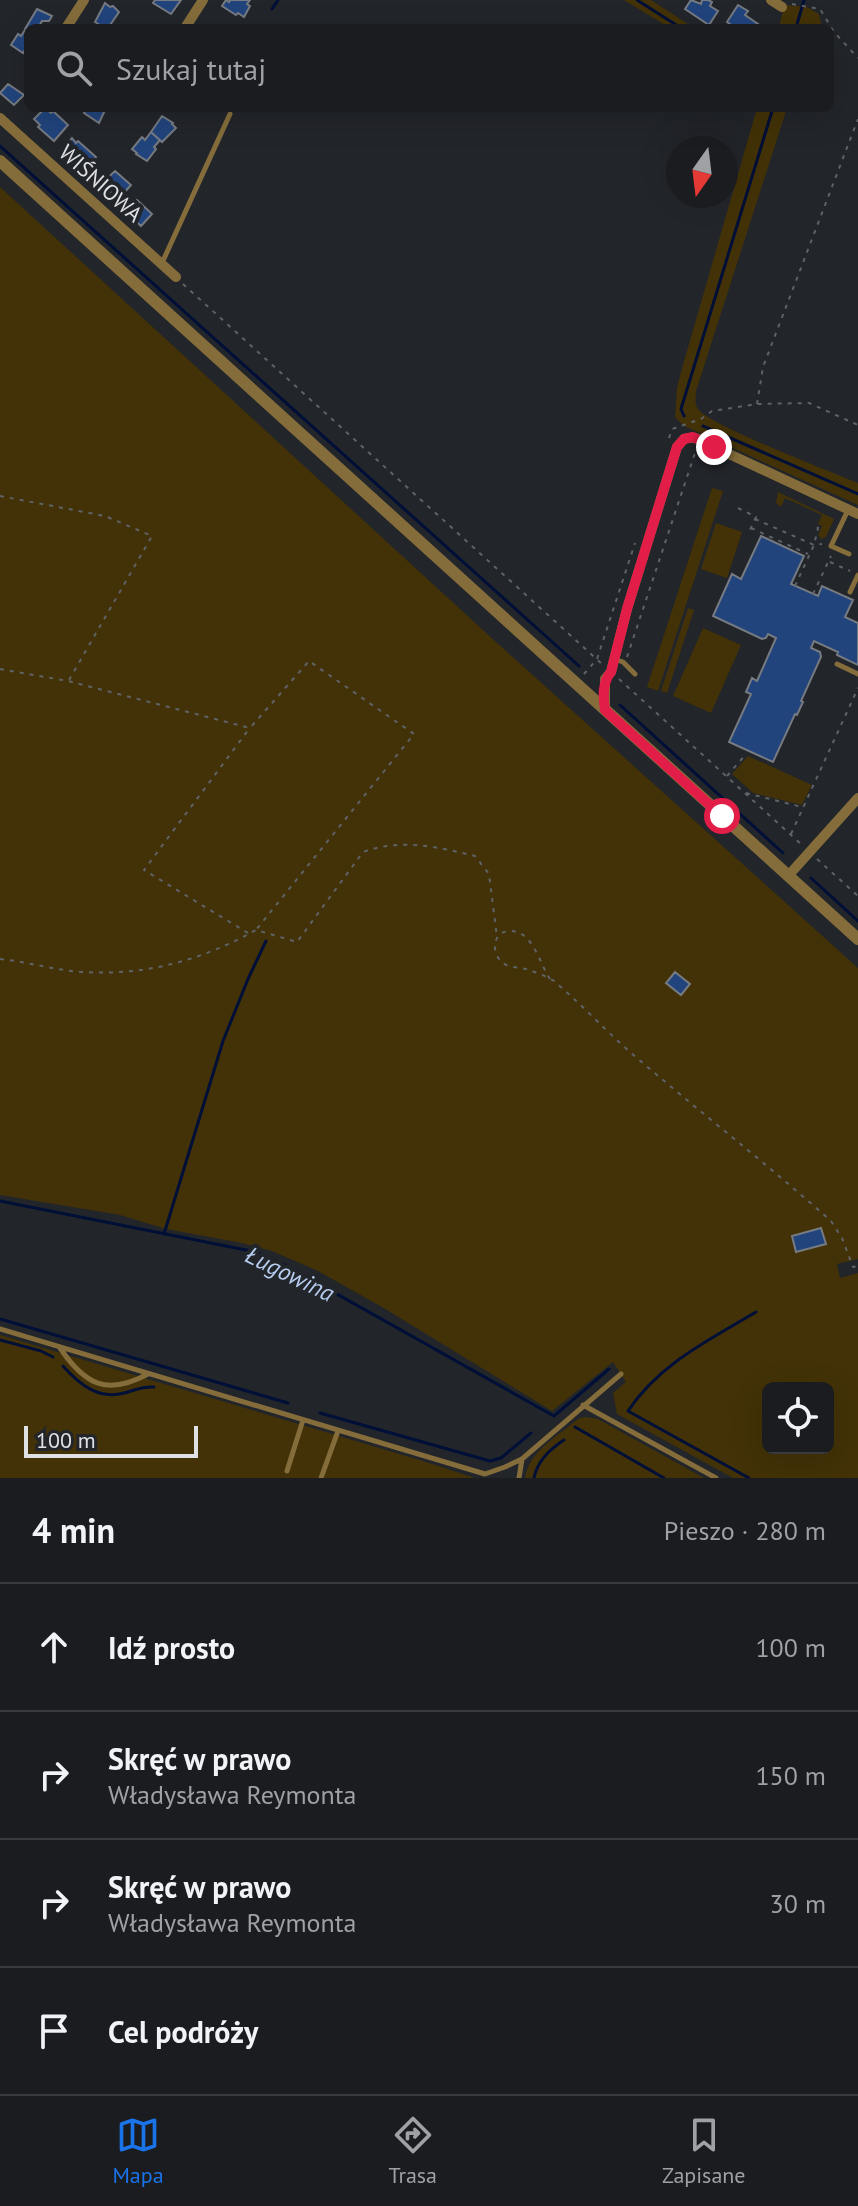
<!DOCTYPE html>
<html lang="pl">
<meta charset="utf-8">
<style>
body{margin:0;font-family:"PT Sans",sans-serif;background:#27292d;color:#f1f3f6}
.controls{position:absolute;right:24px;bottom:24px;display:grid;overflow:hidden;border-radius:12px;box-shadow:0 8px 32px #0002}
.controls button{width:72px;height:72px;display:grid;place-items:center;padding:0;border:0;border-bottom:2px solid #383a3e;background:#1a1c20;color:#f1f3f6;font:40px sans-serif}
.compass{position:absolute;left:666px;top:136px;width:72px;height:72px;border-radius:50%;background:#1a1c20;box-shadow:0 8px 32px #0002;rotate:194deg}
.scale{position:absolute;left:24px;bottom:20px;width:174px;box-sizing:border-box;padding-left:8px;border:4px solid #dfe1e5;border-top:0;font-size:22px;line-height:28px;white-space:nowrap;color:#dfe1e5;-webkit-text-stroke:6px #22252a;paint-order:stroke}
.stop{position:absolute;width:24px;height:24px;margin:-18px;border:6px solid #e11d48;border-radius:50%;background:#fff}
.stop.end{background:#e11d48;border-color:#fff;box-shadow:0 2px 8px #0008}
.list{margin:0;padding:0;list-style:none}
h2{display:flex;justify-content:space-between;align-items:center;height:104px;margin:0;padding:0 32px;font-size:34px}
h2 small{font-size:26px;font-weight:400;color:#9fa1a5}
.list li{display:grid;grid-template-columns:52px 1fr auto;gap:24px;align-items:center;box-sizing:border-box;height:128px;padding:0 32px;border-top:2px solid #383a3e}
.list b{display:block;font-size:30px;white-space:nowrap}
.list p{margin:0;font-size:26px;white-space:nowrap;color:#9fa1a5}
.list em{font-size:26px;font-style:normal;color:#9fa1a5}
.icon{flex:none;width:44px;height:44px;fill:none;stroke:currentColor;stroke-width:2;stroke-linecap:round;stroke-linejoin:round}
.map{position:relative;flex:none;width:858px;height:1478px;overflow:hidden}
.search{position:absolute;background:#1a1c20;box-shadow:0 8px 32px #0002;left:24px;right:24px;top:24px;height:88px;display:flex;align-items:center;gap:20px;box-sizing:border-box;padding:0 28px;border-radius:12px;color:#9fa1a5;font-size:30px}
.sheet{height:616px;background:#1a1c20}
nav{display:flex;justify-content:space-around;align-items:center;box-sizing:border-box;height:112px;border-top:2px solid #383a3e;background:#1a1c20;font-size:22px;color:#9fa1a5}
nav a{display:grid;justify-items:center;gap:4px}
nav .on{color:#1a73e8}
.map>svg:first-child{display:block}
.green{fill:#433207;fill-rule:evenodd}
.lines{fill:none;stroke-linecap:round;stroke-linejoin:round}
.stream{stroke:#000f37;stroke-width:3}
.building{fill:#21447d;stroke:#767a81;stroke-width:2}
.path{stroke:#5f6266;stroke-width:2;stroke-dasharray:4 6;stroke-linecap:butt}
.service{stroke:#856d3b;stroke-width:5}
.minor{stroke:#856d3b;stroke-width:10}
.tertiary{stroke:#856d3b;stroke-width:12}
.route{stroke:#e11d48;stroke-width:10}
.labels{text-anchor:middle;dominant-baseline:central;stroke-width:8;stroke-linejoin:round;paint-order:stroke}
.street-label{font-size:22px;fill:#dfe1e5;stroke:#22252a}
.water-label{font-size:24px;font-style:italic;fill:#b7cdef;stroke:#22252a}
</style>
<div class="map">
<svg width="858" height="1478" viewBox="0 0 858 1478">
<rect width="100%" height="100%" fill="#22252a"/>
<!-- green -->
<path class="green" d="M624,0H651L694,28H670Z
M786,5L807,7L819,14L822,28H779L782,14Z
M757,108H787L696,391C696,398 694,403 698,409C709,425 832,472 858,483V505L684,426L675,417L677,388L681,372Z
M0,187L496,642L858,968V1259L837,1264L840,1278L858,1273V1478H733L617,1414L613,1393L626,1382L613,1362L552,1411L382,1307L318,1271L272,1251L242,1243L166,1229L120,1215L0,1195ZM768,1388H828V1448H768Z
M712,488L723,491L658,691L647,687Z
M778,492L834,519L826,537L821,539L818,535L822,526L818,524L822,515L785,498L781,507L776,503Z
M716,523L742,532L727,578L701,569Z
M688,608L694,610L667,693L661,691Z
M703,628L741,645L711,713L673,696Z
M748,756L812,785L802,805L753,793L732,774Z
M0,1335L423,1461L475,1478H0Z
M586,1417L598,1419L704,1478H525C529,1452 555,1438 574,1422L580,1418Z"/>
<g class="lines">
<!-- stream -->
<path class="stream" d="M637,0L681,28
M272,9L278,0
M796,28L804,0
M0,146L579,666
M684,416L681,409L773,108
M703,426L858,494
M620,705L783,853
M811,878L858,921
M0,1201L256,1252L287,1266L554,1416L609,1369
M164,1234L223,1041L248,979L266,941
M0,1319L288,1403
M0,1340L41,1351L53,1357
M63,1366C79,1384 98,1400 124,1393C136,1390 142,1386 154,1387
M320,1413L490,1461L501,1458L531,1433
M575,1427L664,1478
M534,1478C537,1462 550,1449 564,1440
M749,1478L628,1411C659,1364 709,1340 756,1312"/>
</g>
<!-- building -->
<path class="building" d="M155,0H181L171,14L153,3Z
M226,0L229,2L230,0H250L247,4L250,6L244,17L238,13L236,15L222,6Z
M691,0L701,4L702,0H708L712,2L710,6L718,11L709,25L685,9Z
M105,3L110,7L113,6L119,12L108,28H105L95,22Z
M738,5L748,11L745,15L758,24L755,28H736L727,22Z
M37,9L52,16L49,21H42L38,28H28V31L25,29Z
M25,30L28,32V45L23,53L11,45L18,34L21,36Z
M8,84L24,95L14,105L0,93Z
M45,108L51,113L53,111L68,125L54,141L38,127L40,125L34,119Z
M88,108H106L99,123L84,113Z
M162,116L173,123L172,124L176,128L162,142L151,132Z
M151,132L160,140L154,147L156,149L147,161L136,154L137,153L132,149L142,137L145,140Z
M72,138L76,143L78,141L96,157L85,169L67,153L69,151L64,147Z
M115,171L131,185L124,193L118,186L112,193L101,184Z
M137,200L152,214L141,226L126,212Z
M761,536L804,556L791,584L818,596L822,586L853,600L845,617L858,623V665L837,655L838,652L814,641L811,648L820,652L821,657L801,701L803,702L797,715L795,714L773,762L729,742L751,694L746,692L752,678L757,681L776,638L768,634L766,638L762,639L713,616L732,574L741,579Z
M675,972L690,984L681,995L666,983Z
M821,1228L826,1244L796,1252L792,1236Z"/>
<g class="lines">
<!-- path -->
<path class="path" d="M792,4L820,9L834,32L858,58
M183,284L602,664
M757,404L763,367L858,119
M669,438L672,429L701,419L712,411L757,404L809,403L858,425
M0,496L105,516L152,536L69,680
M738,508L756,517L750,530
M755,519L814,545L822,544
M751,528L808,554
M830,562L850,571
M795,586L814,545L818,528L814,526
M813,594L831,556
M627,657L696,450
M0,669L68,681L250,728L309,661L414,734L256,930
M584,674L597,659L635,543
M619,679L801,844
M727,776L746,754
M746,793L802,807
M791,834L858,688
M817,859L858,896
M248,933L144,870L249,729
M0,959C29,962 57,971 85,972C147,976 204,959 256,930L297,942L363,852C400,838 438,847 475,856L489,874L497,937
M550,979C539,963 533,930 509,931C492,932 491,954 503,963C509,968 518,967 526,969C535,972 546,976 554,981C580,1003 604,1029 630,1052C696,1109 766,1163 831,1221L842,1238L853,1267L858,1266"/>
<!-- service -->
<path class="service" d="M162,263L230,114
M848,510L831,546L849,554
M850,592L858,575
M614,659L623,662L635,674
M837,664L858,674
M0,1329L485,1474L505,1467L522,1459L621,1374
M60,1348C85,1385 107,1396 148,1374
M583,1405L716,1478
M287,1471L303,1420
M321,1478L338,1431
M519,1478L522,1459"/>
<!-- minor -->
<path class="minor" d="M771,0L782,7
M66,28L84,0
M185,28L203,0
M0,118L176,277
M605,710V679L611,672L627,609L677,447L684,439C695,435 704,441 714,447L858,514
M788,876L858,798"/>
<!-- tertiary -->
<path class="tertiary" d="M0,161L858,939"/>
</g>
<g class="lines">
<!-- route -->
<path class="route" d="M714,447L693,437L684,439L677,447L627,609L611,672C602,682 603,697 605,710L722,816"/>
</g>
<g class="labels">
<!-- street labels -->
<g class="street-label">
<text transform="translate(101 183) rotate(42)">WIŚNIOWA</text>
</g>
<!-- water labels -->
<g class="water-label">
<text transform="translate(290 1274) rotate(26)">Ługowina</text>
</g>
</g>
</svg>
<div class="controls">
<button><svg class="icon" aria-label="locate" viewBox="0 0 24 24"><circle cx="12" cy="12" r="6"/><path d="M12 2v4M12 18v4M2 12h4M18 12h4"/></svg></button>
</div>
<svg class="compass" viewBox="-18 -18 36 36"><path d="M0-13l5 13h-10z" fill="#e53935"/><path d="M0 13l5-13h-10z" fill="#9fa1a5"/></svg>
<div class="scale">100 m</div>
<div class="stop" style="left:722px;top:816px"></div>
<div class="stop end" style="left:714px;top:447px"></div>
<div class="search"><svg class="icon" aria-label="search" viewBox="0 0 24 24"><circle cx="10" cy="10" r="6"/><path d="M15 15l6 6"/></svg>Szukaj tutaj</div>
</div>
<section class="sheet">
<h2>4 min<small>Pieszo · 280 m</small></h2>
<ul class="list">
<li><svg class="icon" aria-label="ahead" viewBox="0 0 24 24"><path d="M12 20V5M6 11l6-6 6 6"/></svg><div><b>Idź prosto</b></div><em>100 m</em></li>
<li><svg class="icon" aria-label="right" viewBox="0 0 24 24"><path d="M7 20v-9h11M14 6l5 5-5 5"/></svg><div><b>Skręć w prawo</b><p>Władysława Reymonta</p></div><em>150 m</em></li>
<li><svg class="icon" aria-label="right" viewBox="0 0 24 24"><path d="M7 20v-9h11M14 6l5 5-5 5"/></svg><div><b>Skręć w prawo</b><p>Władysława Reymonta</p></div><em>30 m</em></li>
<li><svg class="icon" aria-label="arrive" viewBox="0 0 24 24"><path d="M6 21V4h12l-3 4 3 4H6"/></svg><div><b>Cel podróży</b></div></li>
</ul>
</section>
<nav>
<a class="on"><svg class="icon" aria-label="map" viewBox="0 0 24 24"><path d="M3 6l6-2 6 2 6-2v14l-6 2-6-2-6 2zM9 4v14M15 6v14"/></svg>Mapa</a>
<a><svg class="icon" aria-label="directions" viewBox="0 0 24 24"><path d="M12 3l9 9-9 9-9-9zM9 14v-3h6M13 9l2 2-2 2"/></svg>Trasa</a>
<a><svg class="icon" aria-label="saved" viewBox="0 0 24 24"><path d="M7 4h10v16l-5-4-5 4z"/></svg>Zapisane</a>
</nav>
